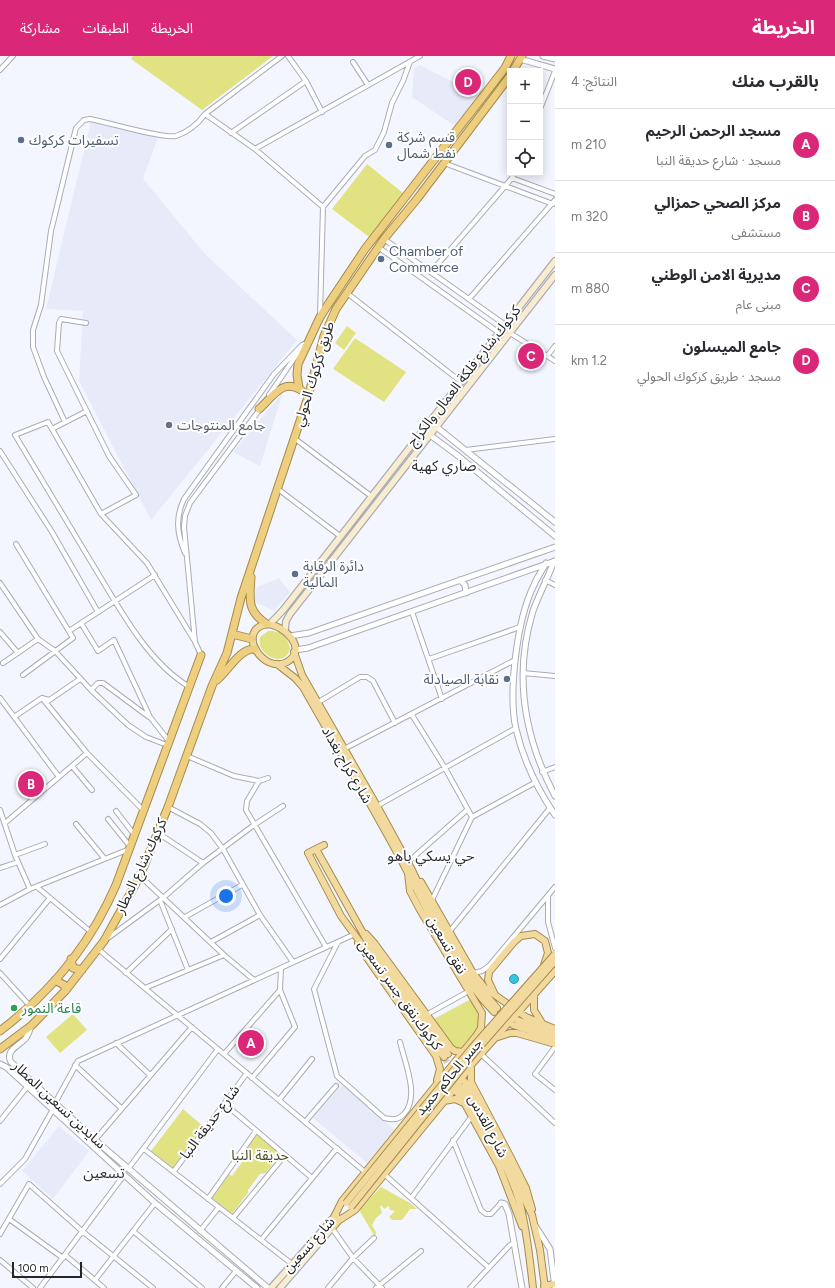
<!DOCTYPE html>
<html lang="ar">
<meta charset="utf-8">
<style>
body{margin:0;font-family:Figtree,"Noto Sans Arabic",sans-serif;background:#f7f7f7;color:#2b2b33;direction:rtl}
.controls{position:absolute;right:12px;top:12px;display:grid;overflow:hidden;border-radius:0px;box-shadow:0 2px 10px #0003}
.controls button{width:36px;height:36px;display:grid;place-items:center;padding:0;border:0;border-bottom:1px solid #e1e1e2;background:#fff;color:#2b2b33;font:20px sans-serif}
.scale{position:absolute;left:12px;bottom:10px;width:70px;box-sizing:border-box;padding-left:4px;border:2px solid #25262a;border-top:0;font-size:11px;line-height:14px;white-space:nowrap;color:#25262a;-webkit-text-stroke:3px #fff;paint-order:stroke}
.you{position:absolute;left:226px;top:840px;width:14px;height:14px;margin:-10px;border:3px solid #fff;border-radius:50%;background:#1a73e8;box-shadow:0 0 0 6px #1a73e833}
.badge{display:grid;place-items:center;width:26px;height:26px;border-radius:50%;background:#db2777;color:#fff;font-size:13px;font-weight:700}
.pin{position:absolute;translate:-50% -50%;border:2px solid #fff;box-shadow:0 1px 4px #0006}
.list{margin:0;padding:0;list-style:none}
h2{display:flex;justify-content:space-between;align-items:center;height:52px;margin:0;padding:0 16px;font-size:17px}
h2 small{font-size:13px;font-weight:400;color:#7c7c81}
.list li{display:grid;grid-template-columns:26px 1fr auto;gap:12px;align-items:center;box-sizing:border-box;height:72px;padding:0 16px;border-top:1px solid #e1e1e2}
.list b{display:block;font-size:15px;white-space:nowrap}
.list p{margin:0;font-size:13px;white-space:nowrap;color:#7c7c81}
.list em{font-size:13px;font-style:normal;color:#7c7c81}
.icon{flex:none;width:22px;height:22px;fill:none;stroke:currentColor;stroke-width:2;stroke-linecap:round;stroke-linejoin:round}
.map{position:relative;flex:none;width:555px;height:1232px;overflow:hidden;direction:ltr}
header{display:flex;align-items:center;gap:24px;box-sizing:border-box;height:56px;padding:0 20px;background:#db2777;color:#fff}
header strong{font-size:19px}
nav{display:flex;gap:22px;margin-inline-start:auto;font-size:14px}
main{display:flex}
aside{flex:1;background:#fff}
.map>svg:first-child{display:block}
.built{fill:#e7eaf9}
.green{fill:#e1e382}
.water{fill:#36c4e5;stroke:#3195ad}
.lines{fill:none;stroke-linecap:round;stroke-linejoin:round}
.primary-tunnel{stroke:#cbccd4;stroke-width:6;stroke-dasharray:6 3;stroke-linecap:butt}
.minor-casing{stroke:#aaacb6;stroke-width:6}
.tertiary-casing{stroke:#aaacb6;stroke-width:7}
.secondary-casing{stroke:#aaacb6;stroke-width:8}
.primary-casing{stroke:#a58b4c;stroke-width:8}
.trunk-casing{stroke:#a58b4c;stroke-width:9}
.minor{stroke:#fff;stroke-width:4}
.tertiary{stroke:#fff;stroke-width:5}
.secondary{stroke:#f9eccf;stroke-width:5.5}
.primary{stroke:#f2da9f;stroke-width:6}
.trunk{stroke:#eece7f;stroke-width:7}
.primary-bridge-casing{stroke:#a58b4c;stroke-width:8;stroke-linecap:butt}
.primary-bridge{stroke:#f2da9f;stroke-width:6}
.service-dot{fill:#5c6f8a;stroke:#fff;stroke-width:1.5}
.worship-dot{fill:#6b7280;stroke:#fff;stroke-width:1.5}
.leisure-dot{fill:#2e9e5b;stroke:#fff;stroke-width:1.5}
.labels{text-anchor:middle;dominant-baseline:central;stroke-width:4;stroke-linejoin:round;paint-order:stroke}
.service-label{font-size:14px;fill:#4e5e75;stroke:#fff;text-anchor:start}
.street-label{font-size:14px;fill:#25262a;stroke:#fff}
.worship-label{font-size:14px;fill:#5b616d;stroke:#fff;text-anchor:start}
.leisure-label{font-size:14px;fill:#27864d;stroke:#fff;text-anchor:start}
.park-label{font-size:14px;fill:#4b4c22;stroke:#fff}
.neighbourhood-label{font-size:15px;fill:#2e3038;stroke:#fff}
</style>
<header>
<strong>الخريطة</strong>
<nav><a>الخريطة</a><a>الطبقات</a><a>مشاركة</a></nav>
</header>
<main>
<aside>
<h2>بالقرب منك<small>النتائج: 4</small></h2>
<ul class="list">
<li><span class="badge">A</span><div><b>مسجد الرحمن الرحيم</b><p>مسجد · شارع حديقة النبا</p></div><em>210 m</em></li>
<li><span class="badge">B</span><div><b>مركز الصحي حمزالي</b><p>مستشفى</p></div><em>320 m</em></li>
<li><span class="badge">C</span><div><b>مديرية الامن الوطني</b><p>مبنى عام</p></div><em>880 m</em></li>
<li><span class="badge">D</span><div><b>جامع الميسلون</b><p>مسجد · طريق كركوك الحولي</p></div><em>1.2 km</em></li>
</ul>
</aside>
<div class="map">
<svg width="555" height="1232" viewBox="0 0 555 1232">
<rect width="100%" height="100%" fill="#f4f6ff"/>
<!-- built -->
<path class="built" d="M420,9L478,39L455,70L412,41L414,12Z
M92,61L160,76L143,123L205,198L297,284L151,464L79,325L83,255L46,253Z
M283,336L260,410L233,396Z
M279,522L290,536L274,555L253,545L257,531Z
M342,1029L395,1074L367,1107L313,1062Z
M59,1070L89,1095L53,1143L22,1115Z"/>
<!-- green -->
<path class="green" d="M133,0H273L202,54L131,3Z
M367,108L403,137L369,181L332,153Z
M347,270L356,277L344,294L335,287Z
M355,282L406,316L384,346L333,313Z
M268,575C280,574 289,581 290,593C285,613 255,599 260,581Z
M471,943L483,961L463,996L455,995L432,964Z
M73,958L87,974L60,997L46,981Z
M183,1053L203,1070L173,1112L151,1095Z
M257,1077L281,1097L266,1117L260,1118L248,1134V1137L232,1158L212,1142L229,1118L232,1120L245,1102L241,1099Z
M381,1131L410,1147L417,1153H410L402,1164H392L389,1161L395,1155L390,1154L389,1150L384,1153L382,1150H380L382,1157L376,1162L372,1169L376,1176L375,1181L359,1154Z"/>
<!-- water -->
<path class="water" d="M509.5 923a4.5 4.5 0 1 1 9 0a4.5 4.5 0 1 1-9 0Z"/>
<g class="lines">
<!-- primary-tunnel -->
<path class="primary-tunnel" d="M444,1001L452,1015"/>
<defs>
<path id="minor" d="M288,0L306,25L322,56
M353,6L368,29
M0,14L13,0
M540,53L555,15
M205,58L255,93L323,151
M231,77L306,25
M255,93L420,0
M444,107L553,148
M512,122L555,138
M384,183L504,268
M378,191L498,276
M431,216L512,122L514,117
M347,237L460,325
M469,243L555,144
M320,259L323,151L365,100L375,94L384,76L392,47L403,25L410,6
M86,267L61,263L59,267L57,295L109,400L136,439L101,458
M510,277L555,305
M547,300L555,290
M269,339L304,288
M87,355L52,373L101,458L147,507L194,584
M65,366L44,321L33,291V274L41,249L51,175L76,72L84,64L90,63C107,66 163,83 176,80C188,76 198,68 205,58L282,0
M52,373L48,366L15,379C40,421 65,462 90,504C116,546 145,604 188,630
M294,382L371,440
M466,394L555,383
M0,395L52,476L98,556
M278,433L340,480
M16,488L73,582L23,619
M185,497C177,478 175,462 184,443L274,318L302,289
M545,524L555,529
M0,527L38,583L55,595L91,634L128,669L146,681L167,689
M412,556L442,643
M81,567L98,595L114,584L150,661L168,684
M69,575L155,519
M0,576L18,597
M201,599L195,586L184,471L185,460L190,447L260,353
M429,603L520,571
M3,607L38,583
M523,617L555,620
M91,634L98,627H103L149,661
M0,642L59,721
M42,642L87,697L142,753
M48,645L80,623
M317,647L360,621H367L373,625L395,667
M412,659L445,712L472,761L432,844
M14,661L42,642L49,644
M344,693L515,604
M187,700L234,720L259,725
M72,710L92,734
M542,716L555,711
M268,722L259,725L247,745L246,754L326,891
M377,750L516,672
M168,751L200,768L211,777L223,793L260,859L293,906
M0,754L15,799L30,833
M116,755L133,777
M472,761L536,726
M108,763L129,789
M5,767L87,697
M76,768L104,802
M158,777L203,807
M15,799L45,788
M408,806L467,754
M0,812L18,806
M140,820L224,899L254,924
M37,831L91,876
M548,840V866L555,892
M160,844L188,914
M0,849L30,833L127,794
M185,861L242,829
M450,875L550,752
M108,882L164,841L203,807L254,769L283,750
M211,886L260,859
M338,886L314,933L337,1020L384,1062C393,1064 398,1064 404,1058C420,1041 405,1007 400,986
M98,893L365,1116
M0,903L50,842
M0,917L31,951
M126,917L172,873
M473,917L482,915L489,910L555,831
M145,932L224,899
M426,959L469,935
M116,987L150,1019
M555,991L535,1018L555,1034
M224,998L280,934
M481,998L555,1067
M75,1009L121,1052
M252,1022L295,971L280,934L281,912
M279,1044L312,1003
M55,1047L78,1005L355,878
M225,1048L312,1122
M0,1065L27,1031
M305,1066L336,1030
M95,1084L192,971
M453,1084L481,1154L486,1158H491L501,1147
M144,1093L292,1208
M128,1113L218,993
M174,1115L247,1017
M384,1118L488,1211
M0,1128L25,1103L52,1055
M412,1141L472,1060
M208,1143L256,1075
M233,1162L285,1099
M9,1163L63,1202
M332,1172L353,1202L382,1232
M133,1175L202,1232
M200,1175L219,1151
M0,1178L29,1128L82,1175L153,1232
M261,1184L337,1092
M65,1199L104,1232
M0,1204L33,1232
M95,1224L155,1147
M40,1232L124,1119
M222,1232L236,1215
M328,1232L353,1202L374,1182
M376,1232L421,1195
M470,1232L510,1189L514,1187"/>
<path id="tertiary" d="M543,0L555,3
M520,3L555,13
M429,365L555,466
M422,373L457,399L555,480
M554,505C548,522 539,538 533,555C513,620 524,681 555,740
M546,507C542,515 537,521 534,529C517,563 508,636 516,673C523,703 538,734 555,759
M460,524L465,529L466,537
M290,580L309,577L555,491
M295,594L308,592L555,505
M31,971C29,975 28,980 25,983C18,990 5,995 11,1006L95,1084L268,1232
M0,1008L6,1011L155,1147L257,1232
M501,1147L505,1148L509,1158L522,1232
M536,1171L550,1193L555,1232"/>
<path id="secondary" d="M270,568L284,553L555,205
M285,574L286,565L290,558L555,219
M271,1232L328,1168
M280,1232L332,1172"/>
<path id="primary" d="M267,568C284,569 309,593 287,606C263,619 235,574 267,568Z
M294,596L302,619L377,750L412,814L426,844L471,921L497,952
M277,608L295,622L303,631C338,693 375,754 408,817C433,865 456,916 494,956
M324,789L308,797L341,860L444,1001
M316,793L369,888L448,998
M421,826L473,917L485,932L526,961L555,973
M366,878L375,888L451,992L455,995L463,996
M358,887L367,902L436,1000L440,1013L437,1024
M494,937L488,924L489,916L514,886L521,880L535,878L545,885L548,897L544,909
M534,939V954L542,967
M517,964L555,978
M513,969L555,983
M498,981L510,977H517L555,988
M471,1012V1026L510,1100L526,1132L532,1153
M465,1026L502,1095L532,1159L540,1194L545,1232
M453,1030L465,1048L499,1110L522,1170
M461,1031C482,1068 508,1106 520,1148C527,1175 530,1204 533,1232
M444,1045L455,1043L464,1047
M334,1161L342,1145L476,980L481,972L482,957L420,854L410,835L408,817
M338,1165L355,1154L455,1032L471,1009L555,915
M328,1168L336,1159
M332,1172L340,1163
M544,1230L554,1228"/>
<path id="trunk" d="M513,15L522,0
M299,332L297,319L298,308L320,261L329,247L365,193L505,12L511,0
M259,353C272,342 282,322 301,334
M251,521C250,542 246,555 267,568
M232,578L252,583
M217,624C228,615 241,591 255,593
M71,903L73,912L82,914
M55,924L64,929L66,934
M0,975C50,937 91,887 116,829L201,599
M0,993L32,969L66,934L104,885L140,820L168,751L212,630L227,597L241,542L308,341L324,280L336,253L384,183L417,143L510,20"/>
</defs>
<!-- minor casing -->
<use href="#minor" class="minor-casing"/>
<!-- tertiary casing -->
<use href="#tertiary" class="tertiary-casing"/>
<!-- secondary casing -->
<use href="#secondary" class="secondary-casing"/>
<!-- primary casing -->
<use href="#primary" class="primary-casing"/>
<!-- trunk casing -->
<use href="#trunk" class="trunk-casing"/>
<!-- minor -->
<use href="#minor" class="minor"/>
<!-- tertiary -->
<use href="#tertiary" class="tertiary"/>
<!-- secondary -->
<use href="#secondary" class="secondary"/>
<!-- primary -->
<use href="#primary" class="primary"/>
<!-- trunk -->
<use href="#trunk" class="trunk"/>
<defs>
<path id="primary-bridge" d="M346,1147L471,993L555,898
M351,1151L475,996L555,905"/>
</defs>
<!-- primary-bridge casing -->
<use href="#primary-bridge" class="primary-bridge-casing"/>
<!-- primary-bridge -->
<use href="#primary-bridge" class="primary-bridge"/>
</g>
<!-- markers -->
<g class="service-dot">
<circle cx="21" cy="84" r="4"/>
<circle cx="389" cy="89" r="4"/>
<circle cx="381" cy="203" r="4"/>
<circle cx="295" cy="518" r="4"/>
<circle cx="507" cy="623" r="4"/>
</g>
<circle class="worship-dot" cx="169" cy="369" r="4"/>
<circle class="leisure-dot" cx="14" cy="952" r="4"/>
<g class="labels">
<!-- service labels -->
<g class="service-label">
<text x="397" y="81">قسم شركة<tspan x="397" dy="16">نفط شمال</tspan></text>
<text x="29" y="84">تسفيرات كركوك</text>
<text x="389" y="195">Chamber of<tspan x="389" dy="16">Commerce</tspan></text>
<text x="303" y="510">دائرة الرقابة<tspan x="303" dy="16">المالية</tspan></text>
<text x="499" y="623" text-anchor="end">نقابة الصيادلة</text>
</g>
<!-- street labels -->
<g class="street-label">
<text transform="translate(314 318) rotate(-73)">طريق كركوك الحولي</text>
<text transform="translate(464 320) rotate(-52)">كركوك,شارع فلكة العمال والكراج</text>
<text transform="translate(347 709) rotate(60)">شارع كراج بغداد</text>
<text transform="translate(141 810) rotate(-65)">كركوك,شارع المطار</text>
<text transform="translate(447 889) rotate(60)">نفق تسعين</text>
<text transform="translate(400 939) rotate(54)">كركوك,نفق جسر تسعين</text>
<text transform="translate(449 1021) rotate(-50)">جسر الحاكم حميد</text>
<text transform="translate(59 1049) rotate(43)">سايدين تسعين المطار</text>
<text transform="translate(210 1066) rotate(-53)">شارع حديقة النبا</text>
<text transform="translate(488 1070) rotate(62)">شارع القدس</text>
<text transform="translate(309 1189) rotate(-48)">شارع تسعين</text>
</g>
<!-- worship labels -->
<g class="worship-label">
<text x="177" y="369">جامع المنتوجات</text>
</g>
<!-- leisure labels -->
<g class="leisure-label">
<text x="22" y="952">قاعة النمور</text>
</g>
<!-- park labels -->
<g class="park-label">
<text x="260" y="1099">حديقة النبا</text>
</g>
<!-- neighbourhood labels -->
<g class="neighbourhood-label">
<text x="444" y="410">صاري كهية</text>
<text x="431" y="800">حي يسكي باهو</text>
<text x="104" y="1117">تسعین</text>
</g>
</g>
</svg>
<div class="controls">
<button>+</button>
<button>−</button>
<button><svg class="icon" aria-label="locate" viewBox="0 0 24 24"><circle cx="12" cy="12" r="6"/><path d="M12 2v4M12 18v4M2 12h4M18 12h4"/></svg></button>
</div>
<div class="scale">100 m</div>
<div class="you"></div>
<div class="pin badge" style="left:251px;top:987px">A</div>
<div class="pin badge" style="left:31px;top:728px">B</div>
<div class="pin badge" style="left:531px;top:300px">C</div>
<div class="pin badge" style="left:468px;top:26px">D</div>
</div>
</main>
